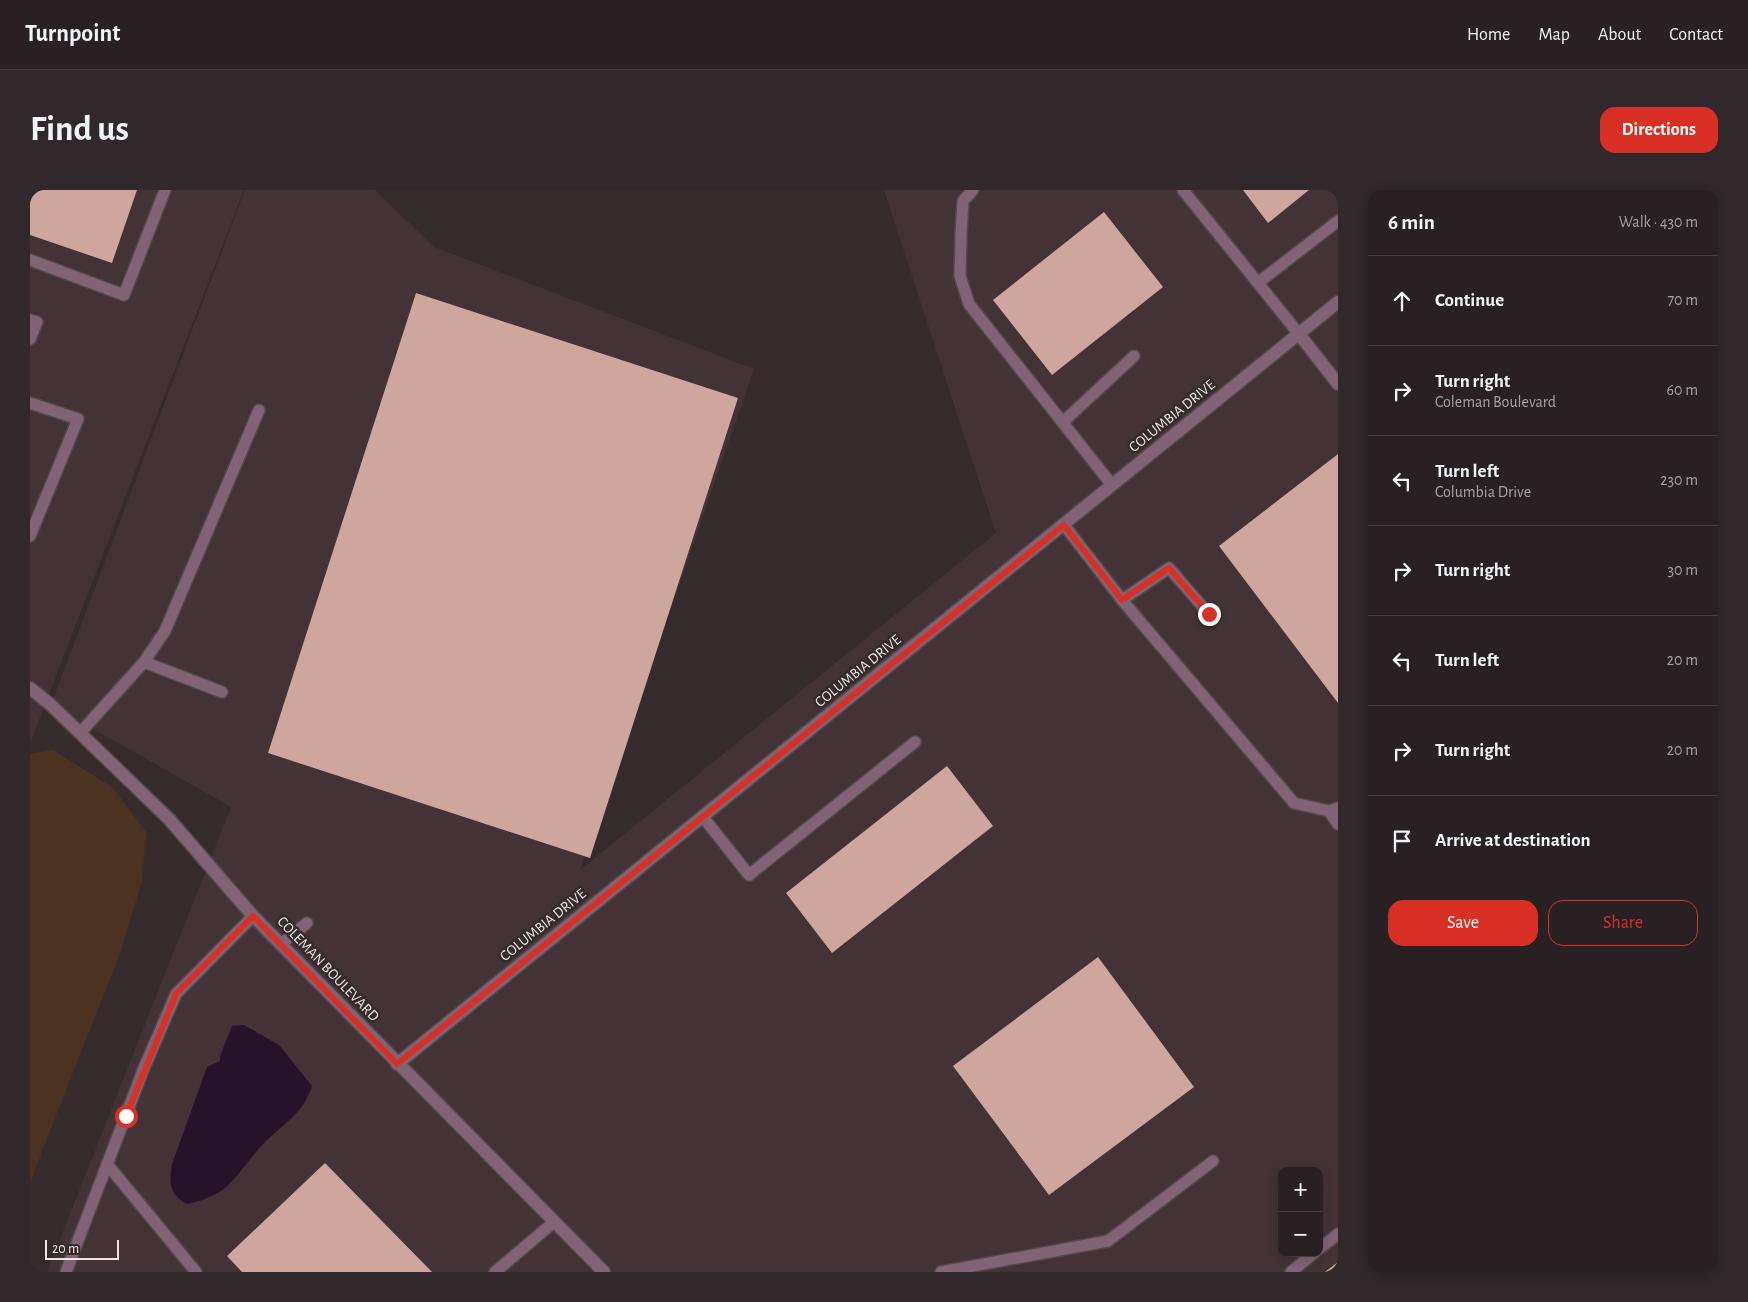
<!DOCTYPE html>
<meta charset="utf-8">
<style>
body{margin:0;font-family:"Alegreya Sans",sans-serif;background:#30282a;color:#f1f3f6}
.controls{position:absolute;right:15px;bottom:15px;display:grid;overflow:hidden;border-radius:10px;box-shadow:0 2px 12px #0003}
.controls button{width:45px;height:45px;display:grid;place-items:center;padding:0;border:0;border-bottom:1px solid #443e40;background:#282022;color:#f1f3f6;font:25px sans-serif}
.scale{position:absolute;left:15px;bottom:12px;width:74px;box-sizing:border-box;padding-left:5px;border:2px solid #ece5e6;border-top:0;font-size:14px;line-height:18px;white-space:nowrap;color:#ece5e6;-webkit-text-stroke:4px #352b2d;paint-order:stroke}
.stop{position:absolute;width:15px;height:15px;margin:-11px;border:4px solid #d93025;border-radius:50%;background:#fff}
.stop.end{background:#d93025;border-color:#fff;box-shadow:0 1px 5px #0008}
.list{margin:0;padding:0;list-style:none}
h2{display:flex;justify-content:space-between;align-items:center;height:65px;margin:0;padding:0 20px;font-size:21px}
h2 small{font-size:16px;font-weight:400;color:#a5a3a5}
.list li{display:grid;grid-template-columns:32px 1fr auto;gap:15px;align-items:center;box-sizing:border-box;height:90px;padding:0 20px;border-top:1px solid #443e40}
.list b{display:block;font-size:19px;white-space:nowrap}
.list p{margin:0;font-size:16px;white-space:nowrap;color:#a5a3a5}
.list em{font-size:16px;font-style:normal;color:#a5a3a5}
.actions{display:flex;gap:10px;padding:15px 20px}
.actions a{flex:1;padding:11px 0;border:1px solid #d93025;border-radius:15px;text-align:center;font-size:18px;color:#d93025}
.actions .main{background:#d93025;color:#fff}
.icon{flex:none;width:28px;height:28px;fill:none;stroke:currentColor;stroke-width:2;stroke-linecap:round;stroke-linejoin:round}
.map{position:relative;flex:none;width:1308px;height:1082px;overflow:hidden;border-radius:15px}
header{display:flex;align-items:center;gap:30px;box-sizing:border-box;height:70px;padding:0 25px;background:#282022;border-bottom:1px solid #443e40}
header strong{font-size:24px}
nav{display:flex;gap:28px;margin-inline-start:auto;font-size:18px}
.intro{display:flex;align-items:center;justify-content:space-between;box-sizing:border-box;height:120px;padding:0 30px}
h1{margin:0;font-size:35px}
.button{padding:12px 22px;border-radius:15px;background:#d93025;color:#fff;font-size:18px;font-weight:700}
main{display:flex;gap:30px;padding:0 30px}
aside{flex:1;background:#282022;border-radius:15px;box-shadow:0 2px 12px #0003}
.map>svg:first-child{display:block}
.built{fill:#433336;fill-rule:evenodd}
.green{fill:#4c3321}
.water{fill:#251329}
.building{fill:#cea69e}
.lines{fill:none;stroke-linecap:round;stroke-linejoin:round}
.service-casing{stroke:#52494b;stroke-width:14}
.minor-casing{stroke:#52494b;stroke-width:15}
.service{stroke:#826375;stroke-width:11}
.minor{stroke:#826375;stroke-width:12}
.route{stroke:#d93025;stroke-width:6}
.labels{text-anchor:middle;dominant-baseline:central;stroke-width:5;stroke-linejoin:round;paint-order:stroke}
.street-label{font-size:15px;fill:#ece5e6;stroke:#352b2d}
</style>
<header>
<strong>Turnpoint</strong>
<nav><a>Home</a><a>Map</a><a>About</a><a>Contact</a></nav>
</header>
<div class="intro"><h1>Find us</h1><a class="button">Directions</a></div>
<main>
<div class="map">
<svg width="1308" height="1082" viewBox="0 0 1308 1082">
<rect width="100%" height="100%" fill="#352b2d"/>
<!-- built -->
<path class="built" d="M0,0H214L0,553Z
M215,0H345L404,57L724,179L550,680L966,343L854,0H1308V1082H17L201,617L21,515ZM1252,981H1289V1063H1252Z"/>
<!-- green -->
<path class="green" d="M23,560L83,598L116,642L112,691L90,763L0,992V564Z"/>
<!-- water -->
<path class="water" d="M214,835L249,855L282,896C273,924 252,935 233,954C220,967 210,985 195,998C185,1006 169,1012 157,1014C139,1004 139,993 142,974L177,877L190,871V866L202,836Z"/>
<!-- building -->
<path class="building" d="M0,0H107L82,73L0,45Z
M1213,0H1279L1238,33Z
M1074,22L1133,97L1022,185L963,110Z
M386,103L708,208L560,668L238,563Z
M1308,264V513L1189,356Z
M917,576L963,636L802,763L756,703Z
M1068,767L1164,897L1019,1005L923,876Z
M295,973L402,1082H212L197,1066Z
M1308,1072V1082H1295Z"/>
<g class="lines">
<defs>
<path id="service" d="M943,0L933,11L931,44L930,86L939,114L1082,295
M1153,0L1269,144
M0,70L94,105L135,0
M1229,92L1308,31
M0,130L7,132L0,149
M0,213L48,229L0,346
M1033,232L1104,166
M1034,335L1092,410L1264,613L1299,621L1308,618
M1092,410L1139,378L1179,424
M114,472L192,502
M50,543L114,472L135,441L229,220
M1299,621L1308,634
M673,627L719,685L885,552
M251,754L277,733
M77,974L166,1082
M1289,1059L1308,1044
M36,1082L114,878L146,804L223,726
M465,1082L524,1032
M911,1082L1078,1051L1183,971
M1261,1082L1284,1063"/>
<path id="minor" d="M1269,144L1308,194
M0,498L21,515L139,629L223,726L574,1082
M367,874L1308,112"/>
</defs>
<!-- service casing -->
<use href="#service" class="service-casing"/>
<!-- minor casing -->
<use href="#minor" class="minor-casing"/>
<!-- service -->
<use href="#service" class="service"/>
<!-- minor -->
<use href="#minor" class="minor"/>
</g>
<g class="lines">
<!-- route -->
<path class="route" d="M96,926L146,804L223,726L367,874L1034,335L1092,410L1139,378L1179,424"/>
</g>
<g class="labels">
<!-- street labels -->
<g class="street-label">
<text transform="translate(1142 226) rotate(-39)">COLUMBIA DRIVE</text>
<text transform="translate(828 481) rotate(-39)">COLUMBIA DRIVE</text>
<text transform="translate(513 735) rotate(-39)">COLUMBIA DRIVE</text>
<text transform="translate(298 779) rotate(46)">COLEMAN BOULEVARD</text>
</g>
</g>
</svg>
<div class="controls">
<button>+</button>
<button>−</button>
</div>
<div class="scale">20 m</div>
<div class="stop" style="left:96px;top:926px"></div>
<div class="stop end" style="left:1179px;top:424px"></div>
</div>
<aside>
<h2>6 min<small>Walk · 430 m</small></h2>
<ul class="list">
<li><svg class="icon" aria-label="ahead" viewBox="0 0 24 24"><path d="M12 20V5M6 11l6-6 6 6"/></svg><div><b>Continue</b></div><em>70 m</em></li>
<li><svg class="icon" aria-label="right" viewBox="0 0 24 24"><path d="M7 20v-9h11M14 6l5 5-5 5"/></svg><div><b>Turn right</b><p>Coleman Boulevard</p></div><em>60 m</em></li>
<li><svg class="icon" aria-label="left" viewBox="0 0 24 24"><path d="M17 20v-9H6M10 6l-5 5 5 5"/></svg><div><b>Turn left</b><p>Columbia Drive</p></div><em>230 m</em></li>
<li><svg class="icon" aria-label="right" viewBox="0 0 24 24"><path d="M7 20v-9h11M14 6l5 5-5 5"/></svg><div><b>Turn right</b></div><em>30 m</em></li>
<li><svg class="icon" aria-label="left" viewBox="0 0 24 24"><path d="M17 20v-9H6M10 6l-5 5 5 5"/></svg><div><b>Turn left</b></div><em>20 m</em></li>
<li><svg class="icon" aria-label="right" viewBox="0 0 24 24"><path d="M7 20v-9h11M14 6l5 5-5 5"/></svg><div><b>Turn right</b></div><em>20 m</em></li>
<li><svg class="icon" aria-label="arrive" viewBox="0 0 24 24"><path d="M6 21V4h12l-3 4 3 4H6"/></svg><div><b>Arrive at destination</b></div></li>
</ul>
<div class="actions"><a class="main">Save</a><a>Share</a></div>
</aside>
</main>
